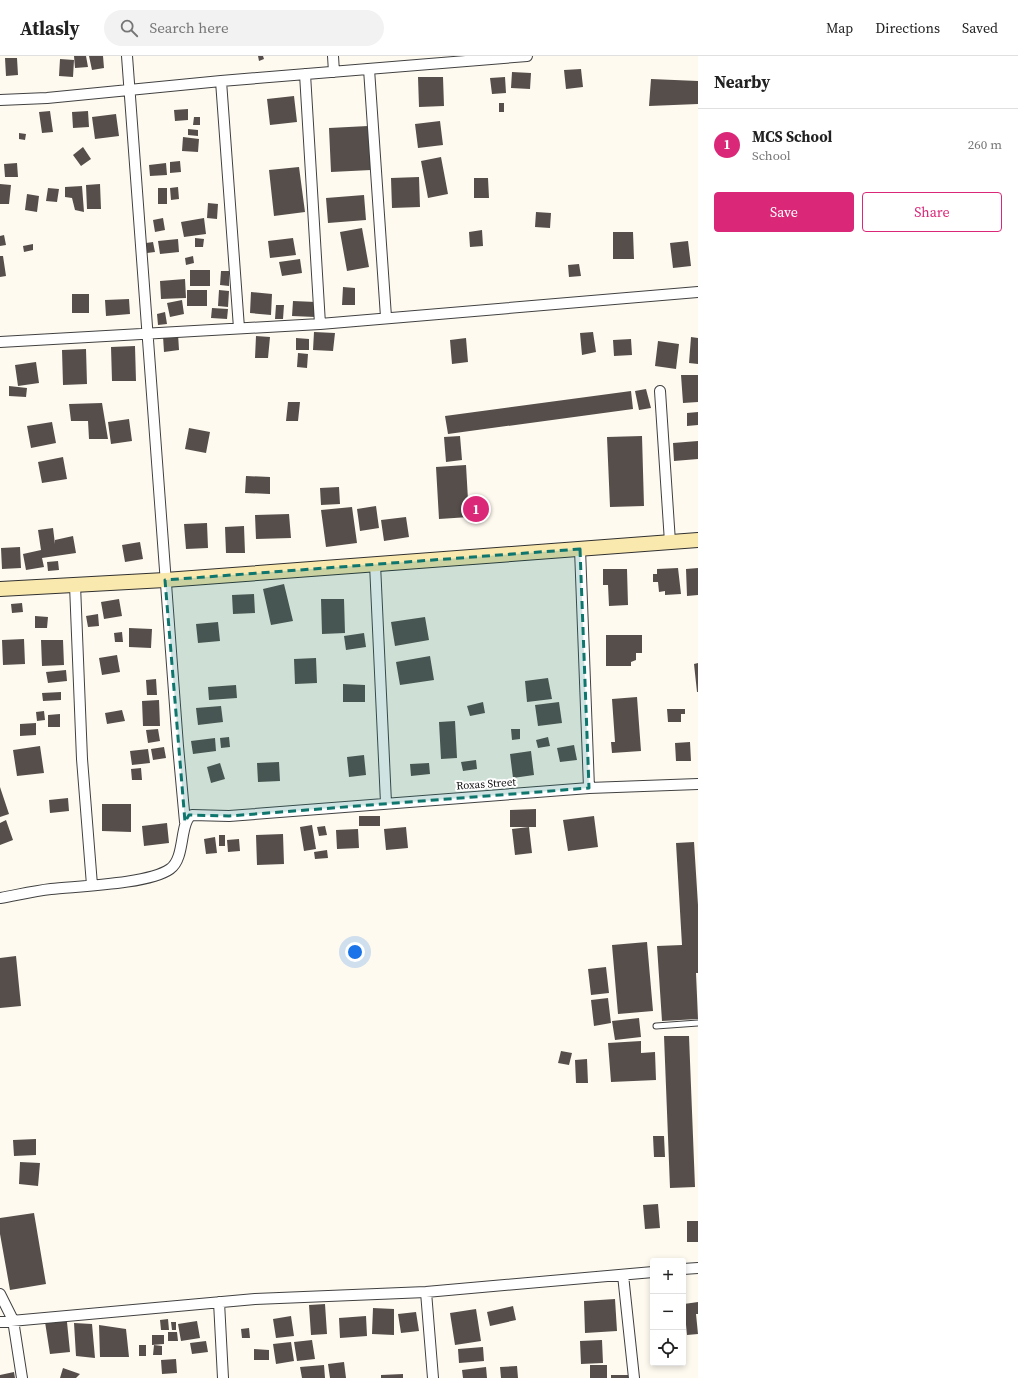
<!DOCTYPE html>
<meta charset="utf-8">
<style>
body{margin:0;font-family:"Source Serif 4",serif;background:#f2f2f2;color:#222}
.controls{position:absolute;right:12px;bottom:12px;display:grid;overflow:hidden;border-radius:4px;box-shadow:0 2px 6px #0003}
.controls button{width:36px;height:36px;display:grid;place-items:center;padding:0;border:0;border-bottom:1px solid #e0e0e0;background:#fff;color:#222;font:20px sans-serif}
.you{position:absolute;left:355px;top:896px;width:14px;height:14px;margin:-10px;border:3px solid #fff;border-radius:50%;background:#1a73e8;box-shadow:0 0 0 6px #1a73e833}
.badge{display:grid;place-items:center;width:26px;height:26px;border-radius:50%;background:#db2777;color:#fff;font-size:13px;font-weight:700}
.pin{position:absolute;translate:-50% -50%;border:2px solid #fff;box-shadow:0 1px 4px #0006}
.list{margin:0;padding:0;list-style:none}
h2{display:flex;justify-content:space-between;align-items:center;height:52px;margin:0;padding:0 16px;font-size:17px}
h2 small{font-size:13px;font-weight:400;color:#767676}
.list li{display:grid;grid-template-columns:26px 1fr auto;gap:12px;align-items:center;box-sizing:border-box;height:72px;padding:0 16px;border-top:1px solid #e0e0e0}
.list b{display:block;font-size:15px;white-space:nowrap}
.list p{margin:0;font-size:13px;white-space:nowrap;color:#767676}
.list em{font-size:13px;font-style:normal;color:#767676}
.actions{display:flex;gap:8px;padding:12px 16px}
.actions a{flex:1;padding:9px 0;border:1px solid #db2777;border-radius:4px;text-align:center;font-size:14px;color:#db2777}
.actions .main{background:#db2777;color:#fff}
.icon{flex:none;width:22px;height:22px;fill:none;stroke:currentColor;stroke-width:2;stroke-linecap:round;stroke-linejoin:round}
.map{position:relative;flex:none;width:698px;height:1322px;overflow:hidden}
header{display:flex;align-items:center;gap:24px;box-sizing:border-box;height:56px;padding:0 20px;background:#fff;border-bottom:1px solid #e0e0e0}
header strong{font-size:19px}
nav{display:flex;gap:22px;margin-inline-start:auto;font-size:14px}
.search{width:280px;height:36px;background:#f2f2f2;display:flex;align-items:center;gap:10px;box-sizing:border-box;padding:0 14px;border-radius:22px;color:#767676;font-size:15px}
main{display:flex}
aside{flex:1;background:#fff}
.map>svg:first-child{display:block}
.building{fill:#564e4b}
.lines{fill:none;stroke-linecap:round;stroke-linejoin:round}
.service-casing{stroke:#414141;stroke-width:7}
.minor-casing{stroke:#414141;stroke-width:12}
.secondary-casing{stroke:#303030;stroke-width:16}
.service{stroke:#fff;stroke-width:5}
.minor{stroke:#fff;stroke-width:10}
.secondary{stroke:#fae9af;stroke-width:14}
.marked{fill:#0f766e;fill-opacity:0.2;stroke:#0f766e;stroke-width:3;stroke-dasharray:8 5;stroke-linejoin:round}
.labels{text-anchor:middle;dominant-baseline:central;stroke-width:4;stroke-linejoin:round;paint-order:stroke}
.street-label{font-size:11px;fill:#0e0e0e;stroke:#fff}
</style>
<header>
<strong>Atlasly</strong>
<div class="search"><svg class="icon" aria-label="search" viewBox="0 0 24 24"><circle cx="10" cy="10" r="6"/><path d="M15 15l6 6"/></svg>Search here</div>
<nav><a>Map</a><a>Directions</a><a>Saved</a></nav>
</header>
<main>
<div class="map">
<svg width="698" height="1322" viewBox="0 0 698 1322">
<rect width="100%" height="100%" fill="#fefaf0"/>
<!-- building -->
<path class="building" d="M74,0H86L88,11L75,12Z
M89,0H103L104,12L92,14Z
M258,0H263L264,3L259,5Z
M5,2H17L18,19L6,20Z
M60,3L74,4L73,21L59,20Z
M581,13L583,31L566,33L564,14Z
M512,16L531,17L530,33L511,32Z
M418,21H443L444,50L419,51Z
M505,21L506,37L492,38L490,22Z
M651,23L698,25V48L649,50Z
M294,40L297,66L270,69L267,43Z
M499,47H504V56H499Z
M188,53V64L175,65L174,54Z
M50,55L53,76L42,77L39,56Z
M88,55L89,71L73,72L72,56Z
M116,58L119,80L95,83L92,61Z
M194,61H200V69H193Z
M440,65L443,89L418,92L415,68Z
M368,70L371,114L331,116L329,72Z
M188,73L198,74V80L188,79Z
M19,77L26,78L25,84L19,83Z
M183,81L199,83L198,96L182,95Z
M83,91L91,103L81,110L73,99Z
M441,101L448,138L428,142L421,105Z
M180,105L181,116L170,117V106Z
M17,107L18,121H5L4,108Z
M166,107L167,119L150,120L149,109Z
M299,111L305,156L274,160L269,114Z
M419,121L420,151L392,152L391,122Z
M474,122H488L489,142H474Z
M0,128L11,129L9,148H0Z
M100,128L101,153H87L86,129Z
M82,130L84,156L75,154L72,142L65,141V131Z
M178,131L179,143L171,144L170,132Z
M48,132L59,133L57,146L46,145Z
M158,132H167V148H158Z
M27,138L39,140L37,156L25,154Z
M364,139L366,164L328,167L326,142Z
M208,147L218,148L217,163L207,162Z
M536,156L551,157L550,172L535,171Z
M163,162L165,174L155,176L153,164Z
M204,162L206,178L184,181L181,166Z
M362,172L369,211L347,215L340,176Z
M482,174L483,190L470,191L469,176Z
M613,176H633L634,203H613Z
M4,179L6,189L0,190V180Z
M195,182L204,183L203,191H195Z
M293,182L296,199L270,202L268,185Z
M178,183L179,196L160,198L158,185Z
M688,185L691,210L673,212L670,187Z
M153,186L155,196L147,197L146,187Z
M33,188V194L24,196L23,190Z
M0,200H3L6,220L0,221Z
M193,200L194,207L186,209L185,202Z
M300,203L302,217L282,220L279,206Z
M579,208L581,220L569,221L568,209Z
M190,214H210V230H190Z
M221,215H229V230L220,229Z
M185,223L186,242L161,243L160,225Z
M343,231L355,232V249H342Z
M187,234H207V250H187Z
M219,234L229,235L228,251L218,250Z
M251,236L272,238L271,259L250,257Z
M72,238H89V257H72Z
M129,243L130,258L106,260L105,244Z
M182,244L184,258L170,261L167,247Z
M293,245L316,246L315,261L292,260Z
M276,249H284L283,263H275Z
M212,252L228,253L227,263L211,262Z
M165,256L167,268L158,269L157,258Z
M314,276L335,277L333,295L313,294Z
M593,276L596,296L582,299L580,277Z
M178,278L179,294L164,296L163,280Z
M256,280L270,281L268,302H255Z
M691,281L698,282V308L689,307Z
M296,282L309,283V294H296Z
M466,282L468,306L452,308L450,284Z
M631,283L632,299L614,300L613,284Z
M658,285L679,288L676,313L655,310Z
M135,290L136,325H112L111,291Z
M86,293L87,328L63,329L62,294Z
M298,297L308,298L307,312L297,311Z
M36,306L39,327L18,330L15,309Z
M681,319H698V346L683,347Z
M9,330L27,332L26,341L9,340Z
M646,333L651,352L639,354L635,335Z
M631,335L633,353L448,378L445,360Z
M288,346H300L298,365H286Z
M102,347L108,383H89L88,365H71L69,348Z
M698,356V369L687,370V357Z
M129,363L132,385L111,388L108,366Z
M52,366L56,387L31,392L27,370Z
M189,372L210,376L206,397L185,393Z
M460,380L462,404L446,406L444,381Z
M642,380L644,450L610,451L607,381Z
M698,385V403L674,405L673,387Z
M63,401L67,423L42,427L38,406Z
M466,409L469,461L439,463L436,411Z
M246,420L270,421V438L245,437Z
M339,431L340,448L321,449L320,432Z
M376,450L379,472L360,475L357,453Z
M352,451L357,487L326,491L321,454Z
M289,458L291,482L256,483L255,459Z
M406,461L409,481L384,485L381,464Z
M207,467L208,492L186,493L184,468Z
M244,470L245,497H226L225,471Z
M53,472L55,488V484L73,480L76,497L42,502L44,511L26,514L23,498L41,494L38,474Z
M140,486L143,503L125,506L122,489Z
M20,491L21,512L2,513L1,492Z
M58,505L59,514L48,515L47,506Z
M678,512L681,538L665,539V535L659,536L658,526H653V518H657V513Z
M698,512V539L687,540L686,513Z
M603,513H627L628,549L609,550L608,529H603Z
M284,528L293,565L271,569L263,533Z
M254,538L255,557L233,558L232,539Z
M119,543L122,560L104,563L101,546Z
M321,543H344L345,577L322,578Z
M22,547L23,556L12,557L11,548Z
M98,558L99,570L88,571L86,560Z
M35,560L48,561L47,572H35Z
M425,561L429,584L395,590L391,566Z
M218,566L220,585L198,587L196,568Z
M129,572L152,573L151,592L129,591Z
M122,576L123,586H115L114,577Z
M364,577L366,591L346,594L344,580Z
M606,579H642V597H636V604L631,606V610H606Z
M24,583L25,608L3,609L2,584Z
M41,584H63L64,609L42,610Z
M117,599L120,616L102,619L99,602Z
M430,600L434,624L400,629L396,606Z
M316,602L317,627L295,628L294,603Z
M698,607V636H697L694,608Z
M66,614L67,625L48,627L46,616Z
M548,622L552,643L527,646L525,625Z
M156,623L157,639H147L146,624Z
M343,628L365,629V646H343Z
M236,629L237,642L209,644L208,631Z
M61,636V644L43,645L42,637Z
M637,641L641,695L612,697L611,686H615L612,643Z
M159,644L160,670H143L142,645Z
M483,646L485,657L470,660L467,650Z
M559,646L562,667L538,670L535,649Z
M221,650L223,666L198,669L196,652Z
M667,653H685V658H681V666H668Z
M122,654L125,665L107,668L105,657Z
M44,655L45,664L37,665L36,656Z
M60,658V671H48V659Z
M455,665L457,702L441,703L439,666Z
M36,667V679L20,680V668Z
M158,673L160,685L148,687L146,674Z
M511,673H520V683L512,684Z
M229,681L230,691L221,692L220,682Z
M548,681L550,690L538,692L536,684Z
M215,682L216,695L193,698L191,685Z
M690,686L691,705H676L675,687Z
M574,689L577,704L560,706L557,692Z
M40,690L44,717L17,720L13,694Z
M164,691L166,702L153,704L151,693Z
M148,693L150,707L132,709L130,695Z
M531,695L534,719L513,722L510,698Z
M364,699L366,719L349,721L347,701Z
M476,704L477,713L463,715L461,706Z
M279,706L280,725L258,726L257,707Z
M220,707L225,723L211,727L207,711Z
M429,707L430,718L411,720L410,708Z
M141,712L142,724H132L131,713Z
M0,731L9,758L0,761Z
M68,742L69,755L50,757L49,744Z
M102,748H131V776L102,775Z
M536,753V771H510V754Z
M359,760H380V770H359Z
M594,760L598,791L568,795L563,764Z
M6,764L13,784L0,789V767Z
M167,767L169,787L144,790L142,770Z
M312,769L316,793L304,795L300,771Z
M325,770L327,779L319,780L317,771Z
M406,771L408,792L386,794L384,773Z
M529,771L532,797L515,799L512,773Z
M358,773L359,792L337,793L336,774Z
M283,778L284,808L257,809L256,779Z
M219,779H225V790H219Z
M215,781L217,797L206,798L204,783Z
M239,783L240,795L228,796L227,784Z
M694,786L698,849V917H696L698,963L662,965L657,890L682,889L676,787Z
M327,794L328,802L315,803L314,796Z
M647,886L653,955L618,958L612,889Z
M16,900L21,950L0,952V902Z
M606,911L609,937L591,939L588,913Z
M608,942L611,967L594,970L591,944Z
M639,962L641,981L615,984L612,965Z
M664,980H689L695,1131L670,1132Z
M641,985V997L655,996L656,1024L611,1026L608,987Z
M561,995L572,997L569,1009L558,1007Z
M587,1003L588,1027H576L575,1004Z
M653,1080H664L665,1101H654Z
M36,1083V1099L14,1100L13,1084Z
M20,1106L40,1107L38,1130L19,1128Z
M658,1148L660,1172L645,1173L643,1149Z
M34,1157L46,1228L10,1234L0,1178V1162Z
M687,1165H698V1186H687Z
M615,1243L617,1275L585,1277L584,1245Z
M698,1246V1258H696L698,1278L687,1279L684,1248Z
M325,1248L327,1278L311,1279L309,1249Z
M513,1250L516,1264L490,1270L487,1256Z
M373,1252L394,1253V1279L372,1278Z
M476,1253L481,1285L455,1289L450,1257Z
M416,1256L419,1275L401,1277L398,1258Z
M291,1260L294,1280L276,1282L273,1263Z
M366,1260L367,1280L340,1282L339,1262Z
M168,1263L169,1274H161L160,1264Z
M197,1265L200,1282L181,1285L178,1268Z
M45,1266H67L70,1296L50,1298Z
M171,1266H176V1274H172Z
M74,1267L92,1268L95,1302L76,1300Z
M99,1269L126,1273L129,1301H100Z
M249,1272L250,1282H242L241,1273Z
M168,1276H177L178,1285H168Z
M152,1279H164V1288L152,1289Z
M312,1284L315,1303L297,1305L294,1286Z
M602,1284L603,1307L581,1308L580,1285Z
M206,1285L208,1296L192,1298L190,1287Z
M291,1286L294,1305L276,1308L273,1288Z
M139,1289H146V1300H139Z
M154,1289L162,1290V1299H153Z
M483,1291L484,1305L459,1307L458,1293Z
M254,1293L269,1294V1304H254Z
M176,1303L177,1317L162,1318L161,1304Z
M344,1306L346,1322H330L328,1308Z
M324,1309L325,1322H302L300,1311Z
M590,1309H607V1322H590Z
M517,1310L518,1322H501L500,1311Z
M486,1311L487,1322H463L462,1314Z
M63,1312L80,1318L76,1322H60Z
M14,1316L15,1322H0V1319Z
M403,1318V1322H381V1319Z
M611,1319H628V1322H611Z"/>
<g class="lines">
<defs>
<path id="service" d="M656,970L698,967"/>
<path id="minor" d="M127,0L178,690L185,766
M333,0L334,16
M369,13L386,261
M305,18L320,268
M221,25L239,272
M0,44L47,42L221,25L527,0
M0,286L320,268L698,236
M660,335L670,486
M580,493L589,732
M375,508L386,747
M75,529L82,703L92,829
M0,842C17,839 34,835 51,833C79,830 149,828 170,813C186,802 179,765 192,759L229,760L589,732L698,728
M683,1213L698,1212
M623,1219L634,1322
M426,1236L433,1322
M0,1238L13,1264L22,1322
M219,1246L223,1322
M0,1266L255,1243L426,1236L653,1216"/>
<path id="secondary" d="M0,533L165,524L698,484"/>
</defs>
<!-- service casing -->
<use href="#service" class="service-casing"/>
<!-- minor casing -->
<use href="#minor" class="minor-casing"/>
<!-- secondary casing -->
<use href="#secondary" class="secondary-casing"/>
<!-- service -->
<use href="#service" class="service"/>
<!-- minor -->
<use href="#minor" class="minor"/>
<!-- secondary -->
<use href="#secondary" class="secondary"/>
</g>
<!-- marked area -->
<path class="marked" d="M580,493L589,732L229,760L189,759L185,766L165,524Z"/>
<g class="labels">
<!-- street labels -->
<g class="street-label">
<text transform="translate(486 728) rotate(-4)">Roxas Street</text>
</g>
</g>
</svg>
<div class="controls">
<button>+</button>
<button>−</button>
<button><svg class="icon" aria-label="locate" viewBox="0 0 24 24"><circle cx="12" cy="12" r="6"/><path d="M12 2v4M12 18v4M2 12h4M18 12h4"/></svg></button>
</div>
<div class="you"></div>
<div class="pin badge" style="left:476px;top:453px">1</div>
</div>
<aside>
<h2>Nearby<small></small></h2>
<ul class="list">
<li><span class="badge">1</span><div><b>MCS School</b><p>School</p></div><em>260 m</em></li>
</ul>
<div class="actions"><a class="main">Save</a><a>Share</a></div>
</aside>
</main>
